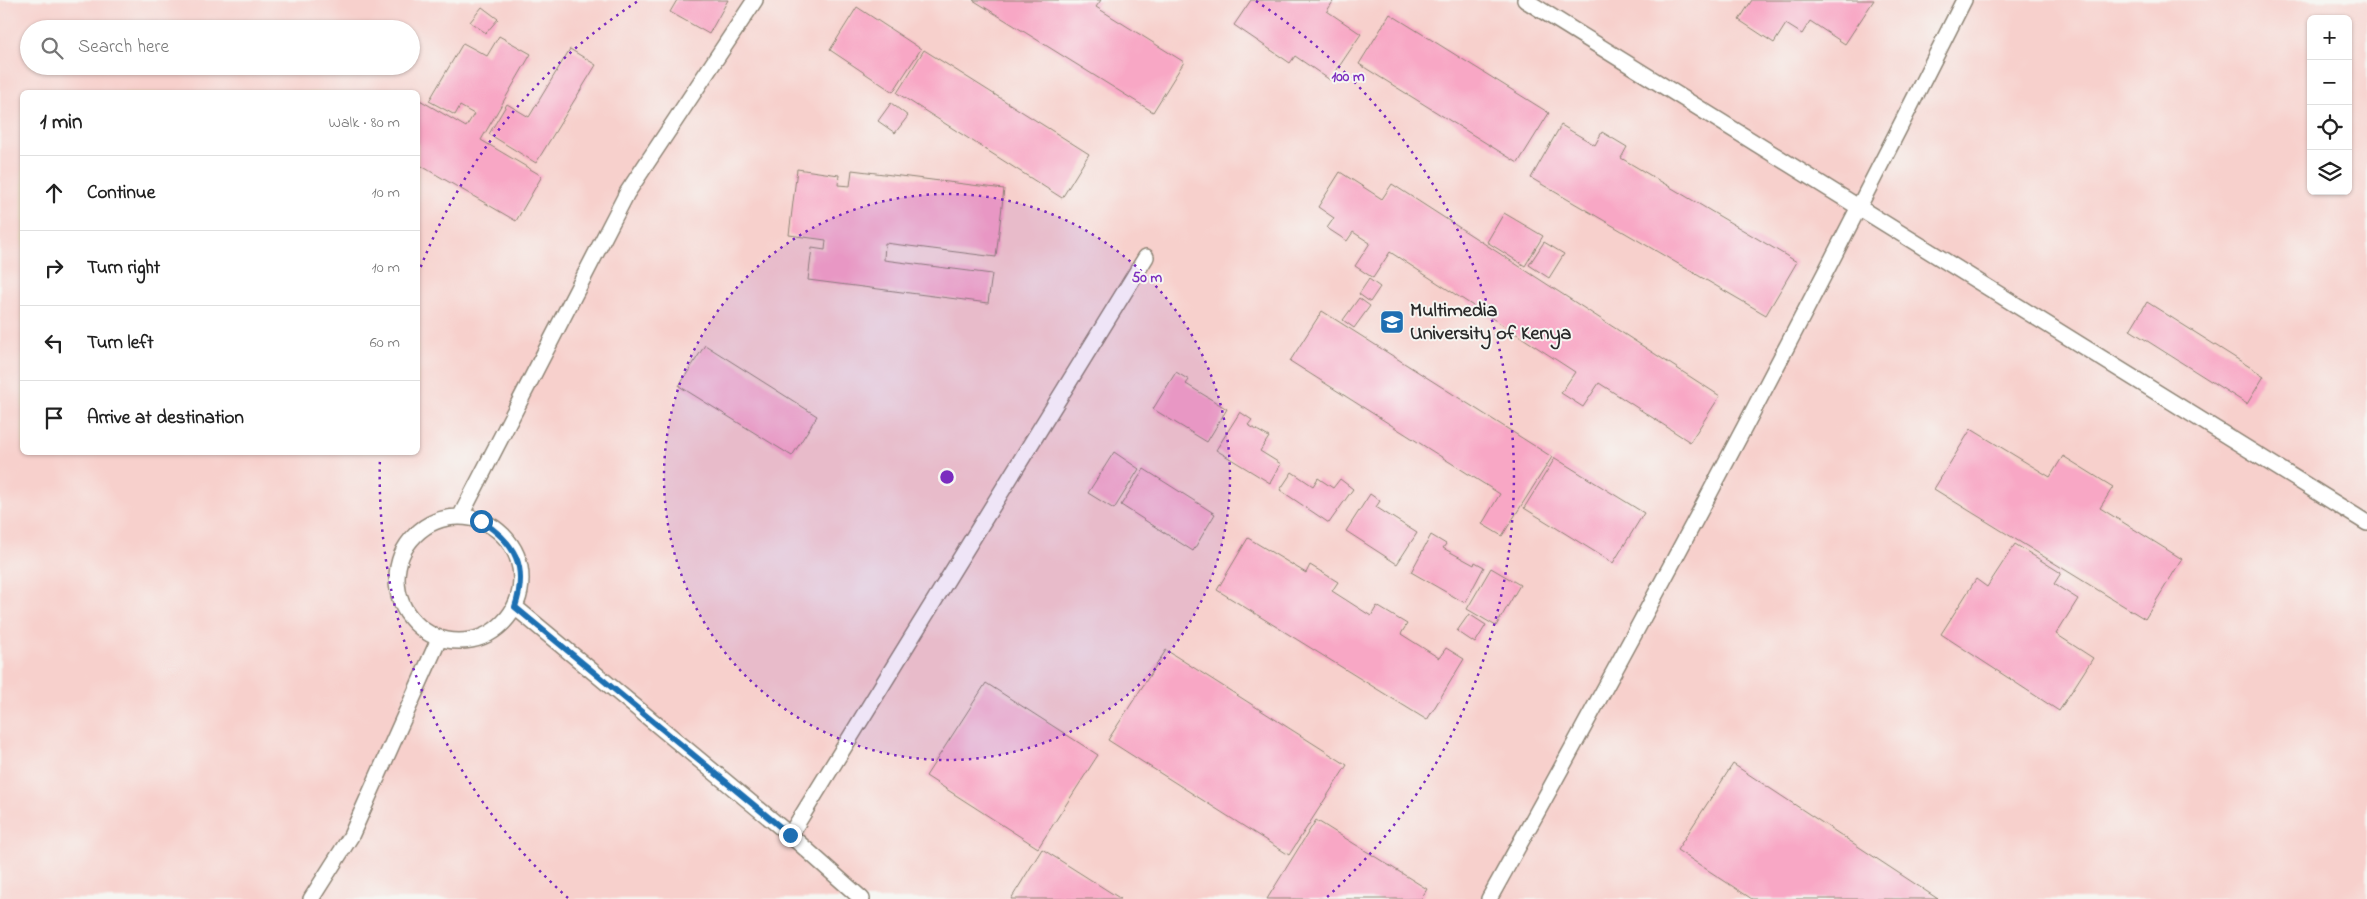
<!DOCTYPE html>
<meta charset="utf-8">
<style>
body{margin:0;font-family:"Indie Flower",sans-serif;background:#f6f6f6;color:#222}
.controls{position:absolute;right:15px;top:15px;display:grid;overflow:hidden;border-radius:8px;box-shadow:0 1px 4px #0004}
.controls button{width:45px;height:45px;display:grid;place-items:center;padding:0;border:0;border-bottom:1px solid #e0e0e0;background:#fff;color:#222;font:25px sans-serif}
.stop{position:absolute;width:15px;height:15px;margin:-11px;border:4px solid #1f6fb2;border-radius:50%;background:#fff}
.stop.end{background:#1f6fb2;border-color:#fff;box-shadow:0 1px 5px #0008}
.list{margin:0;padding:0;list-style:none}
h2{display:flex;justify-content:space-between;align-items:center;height:65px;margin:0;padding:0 20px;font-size:21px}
h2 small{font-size:16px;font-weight:400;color:#767676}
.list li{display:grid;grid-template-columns:32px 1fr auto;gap:15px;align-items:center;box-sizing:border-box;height:75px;padding:0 20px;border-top:1px solid #e0e0e0}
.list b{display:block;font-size:19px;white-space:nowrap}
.list em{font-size:16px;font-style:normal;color:#767676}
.icon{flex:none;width:28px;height:28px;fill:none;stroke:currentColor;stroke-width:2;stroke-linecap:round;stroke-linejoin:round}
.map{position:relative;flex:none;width:2367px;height:899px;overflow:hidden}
.search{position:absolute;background:#fff;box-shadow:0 1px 4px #0004;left:20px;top:20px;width:400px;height:55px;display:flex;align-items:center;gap:12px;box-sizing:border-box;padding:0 18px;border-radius:28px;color:#767676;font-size:19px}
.panel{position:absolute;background:#fff;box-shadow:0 1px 4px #0004;left:20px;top:90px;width:400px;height:365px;border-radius:8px}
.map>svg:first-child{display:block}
.built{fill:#f7d0cc;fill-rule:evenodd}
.building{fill:#f8a7c5}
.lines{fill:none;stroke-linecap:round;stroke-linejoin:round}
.lane-casing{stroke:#8e8475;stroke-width:18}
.lane{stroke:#fff;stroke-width:15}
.route{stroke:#1f6fb2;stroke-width:6}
.ring{fill:none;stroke:#7b2cbf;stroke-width:2.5;stroke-dasharray:2.5 5}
.labels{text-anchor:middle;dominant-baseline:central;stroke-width:4;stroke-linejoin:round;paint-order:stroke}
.poi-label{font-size:20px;font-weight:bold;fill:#2b2b2b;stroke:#f6f6f2;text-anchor:start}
.centre{fill:#7b2cbf;stroke:#f6f6f2;stroke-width:2.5}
.ring-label{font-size:15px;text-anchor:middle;font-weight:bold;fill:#7b2cbf;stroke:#f6f6f2;stroke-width:4;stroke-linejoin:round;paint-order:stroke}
</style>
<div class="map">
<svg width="2367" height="899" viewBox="0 0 2367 899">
<rect width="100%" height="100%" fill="#f6f6f2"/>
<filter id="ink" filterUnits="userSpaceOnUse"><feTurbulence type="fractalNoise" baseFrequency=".02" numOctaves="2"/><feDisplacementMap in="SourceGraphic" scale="10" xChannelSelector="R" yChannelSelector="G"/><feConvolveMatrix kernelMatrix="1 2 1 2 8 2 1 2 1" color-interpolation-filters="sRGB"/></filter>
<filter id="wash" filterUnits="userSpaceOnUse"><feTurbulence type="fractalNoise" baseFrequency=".0096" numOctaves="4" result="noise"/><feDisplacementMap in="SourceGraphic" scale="20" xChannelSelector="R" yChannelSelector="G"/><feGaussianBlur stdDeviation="1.12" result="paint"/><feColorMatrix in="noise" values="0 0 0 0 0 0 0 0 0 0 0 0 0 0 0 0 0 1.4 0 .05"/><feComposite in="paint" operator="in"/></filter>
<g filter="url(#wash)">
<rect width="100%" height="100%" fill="#f1ddbf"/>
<!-- built -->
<path class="built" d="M0,0H2367V899H0ZM2311,19H2348V191H2311ZM29,29H411V66H29ZM22,92H418V452H22Z"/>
<g id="blocks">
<!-- building -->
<path class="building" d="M677,0H728L709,34L670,12Z
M973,0H1101L1096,7L1184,62L1153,112Z
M1251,0H1334L1327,11L1361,34L1330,80L1295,56L1290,63L1234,25Z
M1752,0H1874L1845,44L1810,21L1802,34L1786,24L1774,43L1739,20Z
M482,7L498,19L486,33L470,22Z
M857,7L921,49L893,92L830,50Z
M1390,14L1549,113L1518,163L1359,64Z
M499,36L531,54L481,140L542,176L516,221L418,164V99L466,127L474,114L460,106L455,115L429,101L463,43L487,56Z
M570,49L596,65L536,163L489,134L507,104L529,117Z
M924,50L1089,154L1062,198L897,93Z
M891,103L908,116L895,133L878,121Z
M1561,125L1595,145L1602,132L1627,147L1621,158L1797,262L1766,315L1531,178Z
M797,169L839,175L838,185L850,186L852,170L1004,189L996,257L885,243L884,260L992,274L988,303L808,280L812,248L825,250L826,240L789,235Z
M1340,172L1382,199L1392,184L1720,396L1690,442L1599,383L1583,407L1561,393L1575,372L1390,252L1373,278L1355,266L1370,243L1353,232L1347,241L1327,228L1334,218L1318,207Z
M1504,213L1543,236L1525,266L1487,242Z
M1544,242L1564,254L1549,278L1529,265Z
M1369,279L1380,287L1370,302L1359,294Z
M1359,298L1370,306L1354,328L1343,320Z
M2147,302L2264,376L2247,404L2130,330Z
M1322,311L1552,457L1502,536L1482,524L1500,494L1290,361Z
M705,345L817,416L792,456L679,386Z
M1176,372L1189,380L1186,384L1227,409L1207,442L1153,409Z
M1240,412L1252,420L1248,425L1269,437L1260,451L1281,464L1270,483L1216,450Z
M1971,429L2050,477L2063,456L2113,487L2100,508L2182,559L2145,619L1934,489Z
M1114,452L1139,469L1114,509L1088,493Z
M1555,458L1644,513L1613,563L1524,508Z
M1144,469L1215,514L1193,551L1121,505Z
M1292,472L1313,486L1318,478L1333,488L1340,479L1353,489L1329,523L1280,490Z
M1370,494L1380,501L1376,507L1417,533L1397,564L1346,531Z
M1431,535L1446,544L1443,548L1474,565L1475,562L1484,567L1465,603L1411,572Z
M1248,538L1306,573L1310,565L1338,582L1332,591L1371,616L1377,606L1407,624L1401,634L1439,658L1446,648L1464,659L1427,720L1217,590Z
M2015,544L2061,573L2054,584L2078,599L2056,634L2093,658L2059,711L1941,634L1976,579L1987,587Z
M1491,568L1520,585L1496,626L1467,609Z
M1469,614L1486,625L1475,643L1457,631Z
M1166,650L1347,765L1289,855L1108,740Z
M986,683L1098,755L1038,848L926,776Z
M1733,764L1938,899H1752L1677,850Z
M1316,820L1427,889L1421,899H1267Z
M1042,849L1121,899H1011Z"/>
</g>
</g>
<g filter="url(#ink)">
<use href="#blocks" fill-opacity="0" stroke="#8e8475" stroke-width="1"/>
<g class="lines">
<defs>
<path id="lane" d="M1525,0L2367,523
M460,517L627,193L755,0
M397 579a62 62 0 1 1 124 0a62 62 0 1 1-124 0Z
M515,607L790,835L862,899
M790,835L1146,257
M311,899L351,836L439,639
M1489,899C1654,603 1812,303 1964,0"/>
</defs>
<!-- lane casing -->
<use href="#lane" class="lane-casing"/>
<!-- lane -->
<use href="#lane" class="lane"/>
</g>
</g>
<g class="lines" filter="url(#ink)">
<!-- route -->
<path class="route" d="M481,521C516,543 528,567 515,607L790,835"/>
</g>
<!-- distance rings -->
<circle cx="947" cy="477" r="283" fill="#7b2cbf" fill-opacity=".12"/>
<g class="ring">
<circle cx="947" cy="477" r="283"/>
<path d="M568 898A567 567 0 0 1 380 457M418 274A567 567 0 0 1 638 1M1256 1A567 567 0 0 1 1326 898"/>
</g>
<!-- icons -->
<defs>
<symbol id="university-square" viewBox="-11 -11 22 22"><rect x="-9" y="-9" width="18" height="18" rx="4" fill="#1f6fb2" stroke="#f6f6f2"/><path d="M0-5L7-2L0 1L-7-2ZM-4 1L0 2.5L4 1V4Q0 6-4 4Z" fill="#fff"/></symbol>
</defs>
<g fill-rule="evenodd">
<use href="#university-square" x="1378" y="308" width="28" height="28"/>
</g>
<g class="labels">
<!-- poi labels -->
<g class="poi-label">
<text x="1410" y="311">Multimedia<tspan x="1410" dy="23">University of Kenya</tspan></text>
</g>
</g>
<circle cx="947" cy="477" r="8" class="centre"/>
<g class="ring-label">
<text x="1348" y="81">100 m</text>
<text x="1147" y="282">50 m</text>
</g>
</svg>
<div class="controls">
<button>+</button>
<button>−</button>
<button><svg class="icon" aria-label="locate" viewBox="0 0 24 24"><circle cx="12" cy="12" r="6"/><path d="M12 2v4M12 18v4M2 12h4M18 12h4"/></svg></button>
<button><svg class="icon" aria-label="layers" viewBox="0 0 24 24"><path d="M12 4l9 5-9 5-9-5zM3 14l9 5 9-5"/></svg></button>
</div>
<div class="stop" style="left:481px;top:521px"></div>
<div class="stop end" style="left:790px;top:835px"></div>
<div class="search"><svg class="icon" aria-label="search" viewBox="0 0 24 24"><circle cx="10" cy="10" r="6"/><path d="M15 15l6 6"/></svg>Search here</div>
<section class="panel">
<h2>1 min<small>Walk · 80 m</small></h2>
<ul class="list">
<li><svg class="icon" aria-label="ahead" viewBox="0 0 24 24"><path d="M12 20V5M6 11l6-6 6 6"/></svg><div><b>Continue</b></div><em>10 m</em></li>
<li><svg class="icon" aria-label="right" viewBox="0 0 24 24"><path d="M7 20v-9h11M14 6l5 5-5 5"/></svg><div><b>Turn right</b></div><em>10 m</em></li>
<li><svg class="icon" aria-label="left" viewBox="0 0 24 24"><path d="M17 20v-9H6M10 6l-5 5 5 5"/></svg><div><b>Turn left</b></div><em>60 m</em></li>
<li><svg class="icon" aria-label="arrive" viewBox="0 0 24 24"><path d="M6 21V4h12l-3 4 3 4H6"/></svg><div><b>Arrive at destination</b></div></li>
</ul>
</section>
</div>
